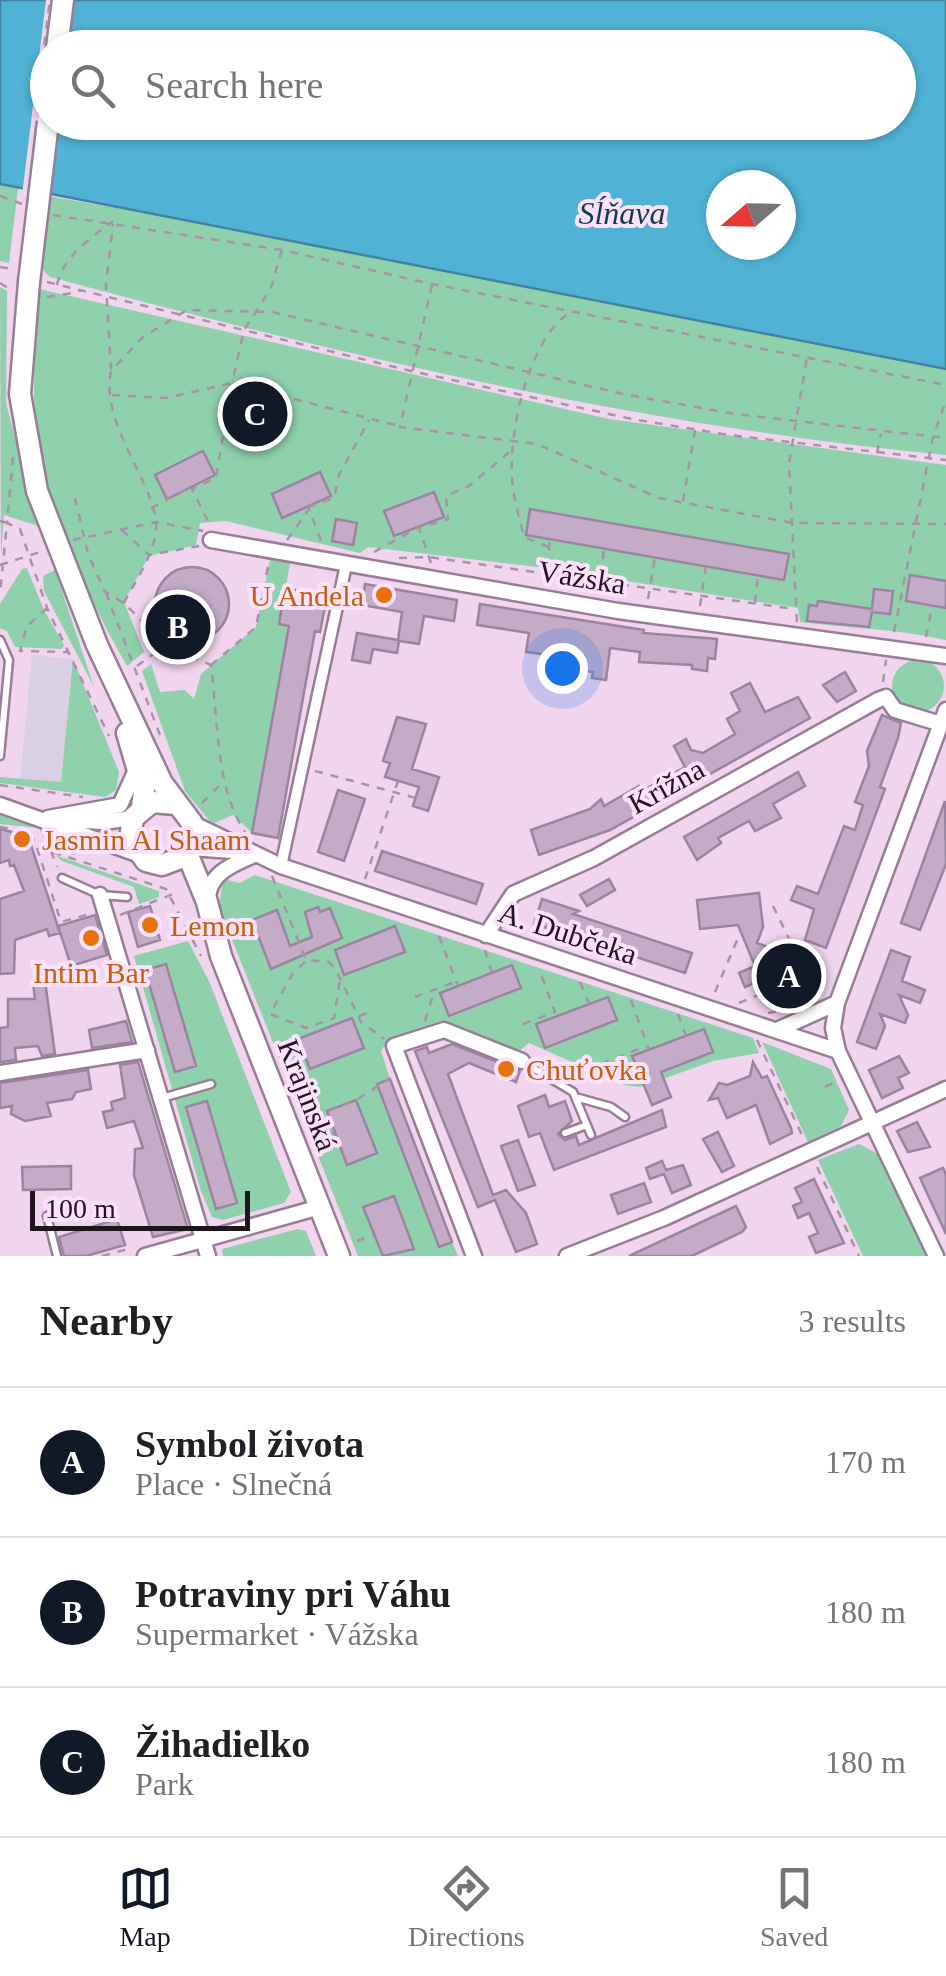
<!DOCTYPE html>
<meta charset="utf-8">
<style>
body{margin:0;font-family:"Times New Roman",serif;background:#f6f6f6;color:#202124}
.compass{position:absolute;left:706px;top:170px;width:90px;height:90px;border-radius:50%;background:#fff;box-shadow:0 2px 8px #0004;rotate:250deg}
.scale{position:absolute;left:30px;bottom:25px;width:220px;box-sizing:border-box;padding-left:10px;border:5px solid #1f151f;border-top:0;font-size:28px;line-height:35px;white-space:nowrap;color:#1f151f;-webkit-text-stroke:8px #fee1fc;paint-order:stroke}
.you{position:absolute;left:562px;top:668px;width:35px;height:35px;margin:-25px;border:8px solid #fff;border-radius:50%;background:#1a73e8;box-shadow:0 0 0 15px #1a73e833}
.badge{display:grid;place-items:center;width:65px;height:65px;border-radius:50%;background:#111827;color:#fff;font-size:32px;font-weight:700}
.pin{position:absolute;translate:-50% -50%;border:5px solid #fff;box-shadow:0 2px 10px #0006}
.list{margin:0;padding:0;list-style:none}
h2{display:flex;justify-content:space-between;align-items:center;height:130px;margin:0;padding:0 40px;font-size:42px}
h2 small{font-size:32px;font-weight:400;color:#757577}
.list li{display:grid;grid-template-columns:65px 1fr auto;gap:30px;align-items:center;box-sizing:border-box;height:150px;padding:0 40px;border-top:2px solid #e0e0e0}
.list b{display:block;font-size:38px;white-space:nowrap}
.list p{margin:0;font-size:32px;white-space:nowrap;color:#757577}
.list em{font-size:32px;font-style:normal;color:#757577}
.icon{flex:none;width:55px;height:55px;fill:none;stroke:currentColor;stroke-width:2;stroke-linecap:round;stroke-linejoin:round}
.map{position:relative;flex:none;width:946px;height:1256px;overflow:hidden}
.search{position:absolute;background:#fff;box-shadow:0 2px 8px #0004;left:30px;right:30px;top:30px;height:110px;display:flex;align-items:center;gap:25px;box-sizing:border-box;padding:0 35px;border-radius:55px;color:#757577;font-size:38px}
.sheet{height:580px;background:#fff}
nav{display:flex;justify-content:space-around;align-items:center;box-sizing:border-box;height:140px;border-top:2px solid #e0e0e0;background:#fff;font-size:28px;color:#757577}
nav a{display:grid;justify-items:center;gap:5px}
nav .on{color:#111827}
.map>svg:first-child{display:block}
.commercial{fill:#d9d0e5}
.green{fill:#8fd0ad}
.water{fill:#50b2d4;stroke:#41839e;stroke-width:2.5;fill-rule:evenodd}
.pier{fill:#f1d4ee}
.building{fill:#c4acc9;stroke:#9b849f;stroke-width:2.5}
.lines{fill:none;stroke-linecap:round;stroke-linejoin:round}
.service-casing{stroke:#977d95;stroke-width:11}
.pedestrian-casing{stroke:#977d95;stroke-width:15}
.minor-casing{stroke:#977d95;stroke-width:19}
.secondary-casing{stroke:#977d95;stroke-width:25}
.path{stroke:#a892a6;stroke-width:2.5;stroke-dasharray:8 8;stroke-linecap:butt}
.service{stroke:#fff;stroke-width:6}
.pedestrian{stroke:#fff;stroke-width:10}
.minor{stroke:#fff;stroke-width:14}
.secondary{stroke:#fff;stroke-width:20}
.secondary-bridge-casing{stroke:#977d95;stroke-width:25;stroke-linecap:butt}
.path-bridge{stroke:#a892a6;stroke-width:2.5;stroke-dasharray:8 8;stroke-linecap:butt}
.secondary-bridge{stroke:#fff;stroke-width:20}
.food-dot{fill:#e8710a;stroke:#fee1fc;stroke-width:4}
.labels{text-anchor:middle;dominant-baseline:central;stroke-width:8;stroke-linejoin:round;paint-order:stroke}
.street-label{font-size:30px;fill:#1f151f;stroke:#fee1fc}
.food-label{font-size:30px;fill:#c56008;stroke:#fee1fc;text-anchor:start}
.water-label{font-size:32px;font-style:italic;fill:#113d4c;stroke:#fee1fc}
</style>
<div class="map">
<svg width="946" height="1256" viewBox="0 0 946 1256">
<rect width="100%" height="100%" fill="#f1d4ee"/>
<!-- commercial -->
<path class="commercial" d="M32,655L73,659L61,782L20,779Z"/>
<!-- green -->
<path class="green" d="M0,184L18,189L9,263L0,261Z
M48,196L255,232L946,369V455C643,426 344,356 50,277L41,268Z
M0,287L7,291L6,403L38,526L4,515L1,556Z
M39,289L609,419L946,465V640C898,629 849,628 800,622L798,608L538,567L368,547L360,553L226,521L200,523L196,545L149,556L124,602L144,652L127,666C96,612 43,505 37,444C32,393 34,340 39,289Z
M270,560L290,563L279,624L289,626L252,833L233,815L212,824L185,791L142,671L151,664L160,692L185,690L194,699L201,674L256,627Z
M27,568L44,610L64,645L62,649L15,647L7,631L0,628V604L22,569Z
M55,570L94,687L44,591L43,576Z
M73,659L119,772L116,790L105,797L0,783V777L61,782Z
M892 686a26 26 0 1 1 52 0a26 26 0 1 1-52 0Z
M0,814L95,845L74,855L47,845L39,828L0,824Z
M55,855L159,891V897L139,904L134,887L62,861Z
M255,875L753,1038L759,1053L713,1061L641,1087L624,1085L529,1043L518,1052L440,1021L389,1038L381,1051L390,1079L377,1085L438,1247L452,1242L458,1256H358L219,907L223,879L240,883Z
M188,941L209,981L291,1192L284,1203L223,1220L212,1217L201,1191L134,956Z
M762,1042L831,1069L849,1110L841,1126L808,1142Z
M859,1144L880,1155L928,1256H863L818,1160Z
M298,1229L306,1231L316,1256H223L222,1249Z"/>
<!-- water -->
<path class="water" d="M0,0H946V369L0,184ZM48,48H898V122H48ZM721,185H781V245H721Z"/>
<!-- pier -->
<path class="pier" d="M46,0H70L48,48L46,201L22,195Z"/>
<!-- building -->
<path class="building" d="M203,451L215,475L167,499L155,475Z
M320,472L331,496L282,518L272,494Z
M434,492L444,517L394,536L384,511Z
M530,509L789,554L784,580L526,535Z
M336,519L357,523L353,545L332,541Z
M155 604a37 37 0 1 1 74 0a37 37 0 1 1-74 0Z
M910,575L946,581V608L906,601Z
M365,584L457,600L454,621L424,616L419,644L399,641L397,653L373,649L370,663L352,660L357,633L398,640L402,612L362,605Z
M285,588L327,596L320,632L315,631L278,838L252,833L289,626L279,624Z
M874,589L893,591L890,614L872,612L869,627L807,621L809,605L817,606L818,601L872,609Z
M480,604L644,630L643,633L717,639L715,659L708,658L707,671L692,669V665L639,662L640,652L610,648L606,680L592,678L593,672L579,670L580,659L526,652L529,633L477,625Z
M845,672L856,691L837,702L823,685Z
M750,683L765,712L798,697L810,718L610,830L539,855L531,830L590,809L601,799L604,806L639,786L642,791L685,767L674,746L686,739L691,750L703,753L735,734L727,719L740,711L731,693Z
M882,715L901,723L898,738L880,787L885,789L826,948L805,940L814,909L791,900L797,886L818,894L844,826L855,830L863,805L855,802L869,766L867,751Z
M397,717L426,724L412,769L439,777L428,811L413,806L419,787L385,777L390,763L383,761Z
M798,772L805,786L773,804L781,818L755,831L749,821L718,838L721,843L697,860L684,837Z
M338,790L365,799L344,861L318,852Z
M945,801L946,864L920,930L901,923Z
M0,829L28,836L60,933L49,936L47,929L15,940L14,973L0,974V899L24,891L14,865L10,866L9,860L0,863Z
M382,851L483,884L476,904L375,871Z
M609,879L615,890L587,906L580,895Z
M759,893L763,927L757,943L783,953L789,968L745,987L739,973L755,966L738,925L700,929L697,900Z
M542,899L579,911L573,914L692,953L685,973L534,924Z
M150,906L160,940L138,947L128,912Z
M318,907L320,912L330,908L342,938L271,969L252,920L277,910L290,946L312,937L305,912Z
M95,915L107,955L71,966L58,926Z
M395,926L405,952L344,975L335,950Z
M891,950L910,957L902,981L925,990L920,1003L899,995L908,1015L905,1023L880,1014L885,1026L876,1049L857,1042Z
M166,964L196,1066L175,1072L145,970Z
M512,965L521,988L449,1016L440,993Z
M45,981L55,1054L42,1056L38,1046L15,1048L16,1060L0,1062V1028L8,1027V999H35L33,982Z
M608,997L617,1020L545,1048L536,1024Z
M352,1018L364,1048L310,1069L298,1039Z
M126,1021L132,1042L92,1048L89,1030Z
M704,1029L713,1052L661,1072L671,1097L652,1105L632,1056Z
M452,1044L520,1071L516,1082L469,1063L448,1074L493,1195L506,1190L526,1213L537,1244L516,1252L495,1200L478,1207L415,1051L427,1047L429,1053Z
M899,1056L909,1073L898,1078L903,1088L882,1098L869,1070Z
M138,1062L188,1229L153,1237L134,1175L135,1149L143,1148L134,1121L107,1128L103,1112L113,1110L111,1102L125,1098L120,1065Z
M753,1062L762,1078L767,1076L791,1128L792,1133L770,1144L756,1105L727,1118L718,1098L709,1100L719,1083L727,1085L750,1076Z
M88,1070L91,1089L76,1092L72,1099L47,1103L51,1116L25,1121L11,1114L12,1106L0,1108V1083Z
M390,1079L452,1242L439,1247L377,1084Z
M545,1095L549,1107L565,1101L572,1121L558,1134L565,1140L576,1136L579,1145L662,1110L666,1127L554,1170L540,1133L529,1137L518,1106Z
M356,1100L377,1153L347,1165L327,1111Z
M207,1101L237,1203L216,1209L186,1107Z
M917,1122L930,1147L908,1152L897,1131Z
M718,1132L734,1166L722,1172L703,1139Z
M518,1140L535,1185L518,1191L501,1146Z
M662,1161L666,1170L683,1165L691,1185L672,1193L664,1174L650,1179L646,1168Z
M71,1166V1189L23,1190L22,1167Z
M943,1168L946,1175V1234L920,1178Z
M814,1179L844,1243L816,1253L809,1237L818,1233L809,1213L798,1218L793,1206L802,1202L795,1188Z
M644,1183L651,1202L618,1214L611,1195Z
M394,1196L414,1249L383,1256L363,1207Z
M736,1206L746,1227L742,1232L692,1256H629Z
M117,1219L125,1245L86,1256H64L59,1237Z"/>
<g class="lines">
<defs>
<path id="service" d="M0,640L9,660L0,756
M62,878L100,895L127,897
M523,1062L573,1092L591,1135
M162,1098L211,1084
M579,1098L611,1107L625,1117
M565,1133L587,1125
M57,1256L47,1216L70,1209"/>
<path id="pedestrian" d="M281,866L346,565"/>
<path id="minor" d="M211,540L618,611L946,656
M0,805L137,854
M48,818L120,805L136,770
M65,820L103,822L133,818
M192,823L281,866L838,1051
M190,848L233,851
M100,895L208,1256
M208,899C209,873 232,865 254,855
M486,935L513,894L594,858L878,700L886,697L895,710L941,724
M777,1030L837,1003
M0,1073L147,1050
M145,1256L320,1207
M474,1256L394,1046L444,1030L522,1061
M567,1256L664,1218L946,1089
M936,1256L838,1051L833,1028L837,1003L946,710"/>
<path id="secondary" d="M57,48L63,0
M29,282L20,394L37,491L97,645L162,783L192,823V842L183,857L162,865L146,861L130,839L133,818L152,802L175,804
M127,733L144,791L142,807
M187,853L207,902L221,956L339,1256"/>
</defs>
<!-- service casing -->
<use href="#service" class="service-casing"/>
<!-- pedestrian casing -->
<use href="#pedestrian" class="pedestrian-casing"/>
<!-- minor casing -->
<use href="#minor" class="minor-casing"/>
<!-- secondary casing -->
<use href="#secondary" class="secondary-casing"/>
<!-- path -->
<path class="path" d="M0,196L22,204
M53,215L282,250L432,284L946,385
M282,250L271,288L244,330L232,383L399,426
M0,267L12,269
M47,282L411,371L632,419L729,435L946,460
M0,283L11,290
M57,285C64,255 90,239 113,221
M432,285L400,427L537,444L659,498L793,523L946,524
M47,297L79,292
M111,370L106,285L113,224
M112,395L166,398L232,383L216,478L192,489L211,527
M877,453L881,434
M13,457L7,523L20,529L47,608L109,736
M75,498L88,554L105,592L124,603L165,645L211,665C218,718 215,787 245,832
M683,501L695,430
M308,507L334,498L339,475L369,420
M151,508L191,487
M0,521L7,523L0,594
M122,530L149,555L199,546
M73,540L156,522L203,531
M287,540L309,509L323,546
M549,547L524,537C519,517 513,497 512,476C509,430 529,339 569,313
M374,552L419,527
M399,558L429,557L794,609
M431,563L419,528L448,519L446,496L469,486L513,449
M0,565L43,551
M545,582L550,539
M599,591L604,548
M106,593L160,735
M648,599L655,557
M124,603C136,579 158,550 156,522C151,477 100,423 111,371L143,337L187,310L272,312L623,394L735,414L946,438
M755,603L758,575
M700,606L706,566
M47,608L27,626L20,651L68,652
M797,622L789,463L807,357
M894,632L933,437L946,401
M926,637L932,606
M211,665L256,627L268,566
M137,666L163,647
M883,682L886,660
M315,771L416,798
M0,785L83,797
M202,803L225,780
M0,827L30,832L37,847L166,889L201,956
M37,848L61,922L90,914
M51,851L57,867
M272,876L306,960L329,962L335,968L361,1022L384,1039
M365,879L398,781
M773,906L810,981
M120,915L178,892
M439,936L458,986
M485,950L492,973
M305,962L293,973L270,1014L306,1028L334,1018L340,979
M580,982L589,1004
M715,992L741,931
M415,997L455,982
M631,1000L649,1050
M739,1003L778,987L831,980
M768,1013L785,1010
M678,1014L686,1036
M359,1016L374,1011
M425,1021L435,989
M523,1024L555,1012L539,969
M757,1040L803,1137
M601,1064L646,1046
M825,1087L836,1082
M320,1145L335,1139L326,1111L358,1099L390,1078
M817,1167L859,1256
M357,1241L373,1235
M102,1256L132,1248"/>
<!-- service -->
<use href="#service" class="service"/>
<!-- pedestrian -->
<use href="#pedestrian" class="pedestrian"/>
<!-- minor -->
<use href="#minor" class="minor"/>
<!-- secondary -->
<use href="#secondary" class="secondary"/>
<defs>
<path id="secondary-bridge" d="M29,282L48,122"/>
</defs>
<!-- secondary-bridge casing -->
<use href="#secondary-bridge" class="secondary-bridge-casing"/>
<!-- path-bridge -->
<path class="path-bridge" d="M36,108L50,0"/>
<!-- secondary-bridge -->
<use href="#secondary-bridge" class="secondary-bridge"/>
</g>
<!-- markers -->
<g class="food-dot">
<circle cx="384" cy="595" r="10"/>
<circle cx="22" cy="839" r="10"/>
<circle cx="150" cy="925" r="10"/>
<circle cx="91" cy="938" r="10"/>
<circle cx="506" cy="1069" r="10"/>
</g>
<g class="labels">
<!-- street labels -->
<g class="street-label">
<text transform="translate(582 577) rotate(9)">Vážska</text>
<text transform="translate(666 786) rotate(-29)">Krížna</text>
<text transform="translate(568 933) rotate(18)">A. Dubčeka</text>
<text transform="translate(308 1095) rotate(69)">Krajinská</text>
</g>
<!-- food labels -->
<g class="food-label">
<text x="364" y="595" text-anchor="end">U Andela</text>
<text x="42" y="839">Jasmin Al Shaam</text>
<text x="170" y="925">Lemon</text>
<text x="91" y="972" text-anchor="middle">Intim Bar</text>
<text x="526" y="1069">Chuťovka</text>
</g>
<!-- water labels -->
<g class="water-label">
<text x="622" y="213">Sĺňava</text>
</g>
</g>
</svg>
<svg class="compass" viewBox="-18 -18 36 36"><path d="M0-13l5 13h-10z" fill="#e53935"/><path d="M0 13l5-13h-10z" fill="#757577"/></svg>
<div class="scale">100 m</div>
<div class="you"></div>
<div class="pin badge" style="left:789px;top:976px">A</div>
<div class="pin badge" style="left:178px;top:627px">B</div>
<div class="pin badge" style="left:255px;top:414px">C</div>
<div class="search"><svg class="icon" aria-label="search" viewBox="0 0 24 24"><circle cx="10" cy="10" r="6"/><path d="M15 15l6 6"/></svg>Search here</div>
</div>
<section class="sheet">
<h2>Nearby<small>3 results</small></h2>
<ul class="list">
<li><span class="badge">A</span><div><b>Symbol života</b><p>Place · Slnečná</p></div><em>170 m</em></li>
<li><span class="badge">B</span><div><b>Potraviny pri Váhu</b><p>Supermarket · Vážska</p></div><em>180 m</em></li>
<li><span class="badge">C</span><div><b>Žihadielko</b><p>Park</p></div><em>180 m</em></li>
</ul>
</section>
<nav>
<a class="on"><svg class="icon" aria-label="map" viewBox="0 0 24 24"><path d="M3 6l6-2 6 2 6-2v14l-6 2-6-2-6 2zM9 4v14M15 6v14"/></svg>Map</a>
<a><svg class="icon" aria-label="directions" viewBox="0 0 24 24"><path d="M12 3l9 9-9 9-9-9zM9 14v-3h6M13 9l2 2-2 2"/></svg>Directions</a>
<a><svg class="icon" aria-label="saved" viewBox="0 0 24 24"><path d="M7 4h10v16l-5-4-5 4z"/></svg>Saved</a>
</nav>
